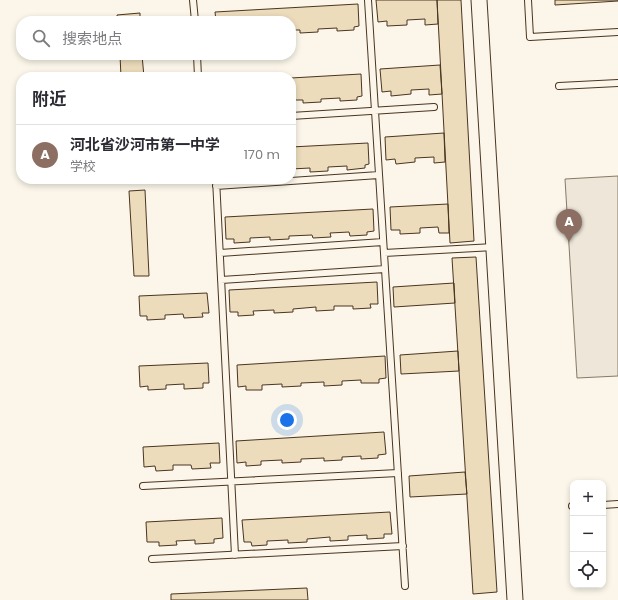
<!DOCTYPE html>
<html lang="zh">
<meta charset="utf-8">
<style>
body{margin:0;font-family:Poppins,"Noto Sans SC",sans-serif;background:#f7f7f7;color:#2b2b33}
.controls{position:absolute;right:12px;bottom:12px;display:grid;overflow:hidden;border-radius:8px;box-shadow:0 2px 6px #0003}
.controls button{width:36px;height:36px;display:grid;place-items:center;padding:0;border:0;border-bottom:1px solid #e1e1e2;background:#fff;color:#2b2b33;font:20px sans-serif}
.you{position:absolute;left:287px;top:420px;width:14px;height:14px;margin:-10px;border:3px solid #fff;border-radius:50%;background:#1a73e8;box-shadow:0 0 0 6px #1a73e833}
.badge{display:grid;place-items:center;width:26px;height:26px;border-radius:50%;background:#2563eb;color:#fff;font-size:13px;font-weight:700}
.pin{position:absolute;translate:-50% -33px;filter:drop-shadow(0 1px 2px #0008)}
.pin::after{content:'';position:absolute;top:21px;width:14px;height:12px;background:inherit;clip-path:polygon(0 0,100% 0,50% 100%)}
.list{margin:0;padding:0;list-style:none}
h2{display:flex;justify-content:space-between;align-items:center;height:52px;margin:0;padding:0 16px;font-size:17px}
h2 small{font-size:13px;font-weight:400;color:#7c7c81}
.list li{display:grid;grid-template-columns:26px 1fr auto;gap:12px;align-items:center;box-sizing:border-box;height:60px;padding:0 16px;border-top:1px solid #e1e1e2}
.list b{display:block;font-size:15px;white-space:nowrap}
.list p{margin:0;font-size:13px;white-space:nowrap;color:#7c7c81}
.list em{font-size:13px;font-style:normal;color:#7c7c81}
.icon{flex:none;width:22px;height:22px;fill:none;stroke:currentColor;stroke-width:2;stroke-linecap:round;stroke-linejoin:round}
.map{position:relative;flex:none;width:618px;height:600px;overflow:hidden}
.search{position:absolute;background:#fff;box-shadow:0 2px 6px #0003;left:16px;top:16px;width:280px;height:44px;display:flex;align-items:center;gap:10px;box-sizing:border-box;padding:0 14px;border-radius:16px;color:#7c7c81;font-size:15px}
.panel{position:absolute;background:#fff;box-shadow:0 2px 6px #0003;left:16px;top:72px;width:280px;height:112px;border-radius:16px}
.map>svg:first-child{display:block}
.green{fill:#ede6d9;stroke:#887966}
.building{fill:#ecdcbc;stroke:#4a3520}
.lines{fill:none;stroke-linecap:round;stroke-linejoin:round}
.service-casing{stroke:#4a3520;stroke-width:8}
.tertiary-casing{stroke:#4a3520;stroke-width:17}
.service{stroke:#fbf6e9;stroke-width:6}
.tertiary{stroke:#fbf6e9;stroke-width:15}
</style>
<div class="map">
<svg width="618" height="600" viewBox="0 0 618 600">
<rect width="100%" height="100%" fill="#fbf6e9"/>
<!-- green -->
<path class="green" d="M618,176V376L577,378L565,179Z"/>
<!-- building -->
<path class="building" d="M376,0H437L438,24L425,25V19L407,20V25L387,26V21L378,22Z
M437,0H461L474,241L450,243Z
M555,0H618V1L555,5Z
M358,4L359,26L354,27V30L337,31V28L318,29V32L300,33V30H291V21H216L215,12Z
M140,13V21H118L117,15Z
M120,55H142L144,77H121Z
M440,65L442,94L429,95V89L411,90V94L391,96V91L382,92L380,69Z
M361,74L362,96L357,97V100L340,101V98L321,99V102L303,103V100H291V78Z
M444,133L445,162L434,163V157L415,158V162L396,164L395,159L386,160L385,137Z
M368,143L369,164L365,165V168L347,170V166L328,167V171L310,172V168L291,169V147Z
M145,190L149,276H134L129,191Z
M448,204L449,233H439L438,227L420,228V233L400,234V230H391L390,207Z
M373,209L374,231L367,232V235L350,236L349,232L330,233L331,237L313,238L312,235L289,236V239L270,240V237L250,238V242L234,243V239H226L225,217Z
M476,257L497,592L473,594L452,258Z
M377,282L378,304H370L371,308L353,309V306H334V310L316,311V307L293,309V312L274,313V310L253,311L254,315L238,316V312H230L229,290Z
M454,283L455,303L394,307L393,287Z
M207,293L209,313H202L203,317L184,318L183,314L165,315V319L147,320V316H140L139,296Z
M458,351L459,371L401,374L400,355Z
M385,356L386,378L379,379V383H361V380L342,381V385L324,386V382L301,383V386L282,387V384L262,385V390H246V386L238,387L237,365Z
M208,363L209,383H203V388L184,389V384L166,385V389L148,390V386L140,387L139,366Z
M384,432L386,454L378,455V458L361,459V456L342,457V460L324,461V458L301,459V462L282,463V460L261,461V465L246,466V462L237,463L236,441Z
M219,443L220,463H210L211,468L192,469L191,465H173V470L156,471L155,466L144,467L143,447Z
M465,472L467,494L410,497L409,476Z
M390,512L392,534H384V538L367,539V535L348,536V540L330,541V537L307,539V542L288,543V540L267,541V545L252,546L251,542H244L242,520Z
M222,518L223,538L214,539V543L195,544V540L176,541L177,545L159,546V542H147L146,522Z
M307,588L308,600H171V594Z"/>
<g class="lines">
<defs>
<path id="service" d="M193,0L195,21
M368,0L405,586
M528,0L530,37L618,32
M197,55L198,77
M559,86L618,83
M291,116L434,107
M216,179L235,555
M216,186L379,175
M220,253L383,242
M384,253L494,247
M221,280L385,269
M143,486L398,473
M603,505L618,504
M572,506H573
M152,559L403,546"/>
<path id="tertiary" d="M479,0L515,600"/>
</defs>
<!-- service casing -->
<use href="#service" class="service-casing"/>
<!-- tertiary casing -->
<use href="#tertiary" class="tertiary-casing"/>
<!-- service -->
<use href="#service" class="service"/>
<!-- tertiary -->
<use href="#tertiary" class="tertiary"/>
</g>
</svg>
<div class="controls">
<button>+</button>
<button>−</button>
<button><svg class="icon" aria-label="locate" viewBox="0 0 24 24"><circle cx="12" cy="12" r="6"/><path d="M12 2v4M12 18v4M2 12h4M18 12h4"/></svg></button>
</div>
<div class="you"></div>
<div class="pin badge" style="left:569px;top:242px;background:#8d6e63">A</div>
<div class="search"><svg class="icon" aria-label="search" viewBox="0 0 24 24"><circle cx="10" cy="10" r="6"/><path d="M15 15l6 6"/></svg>搜索地点</div>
<section class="panel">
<h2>附近<small></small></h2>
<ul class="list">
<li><span class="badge" style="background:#8d6e63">A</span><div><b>河北省沙河市第一中学</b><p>学校</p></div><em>170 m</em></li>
</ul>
</section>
</div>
